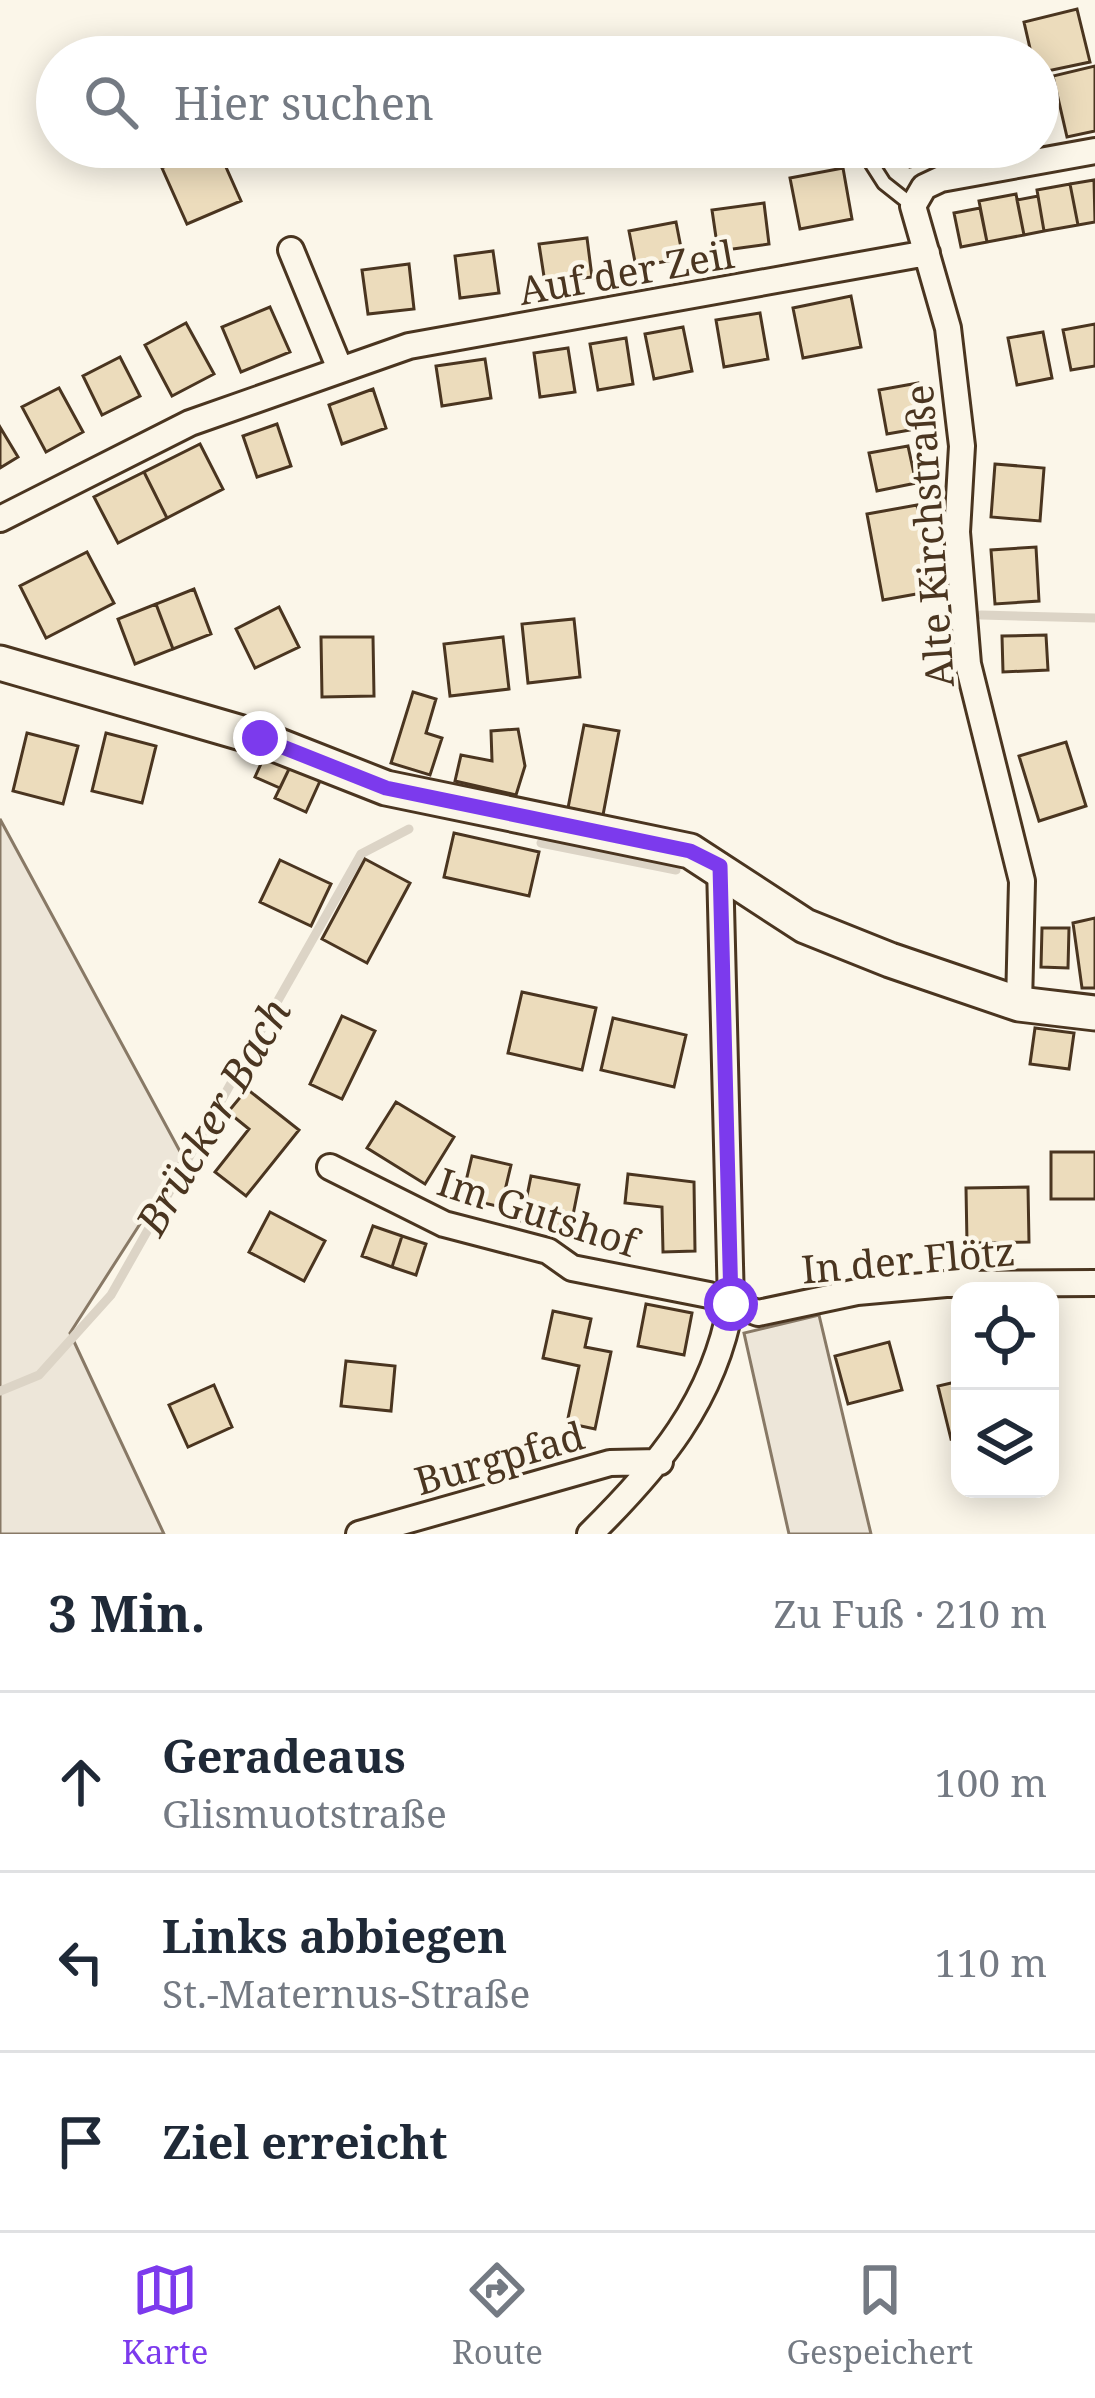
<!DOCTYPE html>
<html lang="de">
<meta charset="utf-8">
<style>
body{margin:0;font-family:"Noto Serif",serif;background:#f2f2f3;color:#1f2937}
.controls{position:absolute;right:36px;bottom:36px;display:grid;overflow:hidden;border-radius:24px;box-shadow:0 6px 30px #0003}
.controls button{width:108px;height:108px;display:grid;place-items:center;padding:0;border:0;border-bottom:3px solid #e0e1e3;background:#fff;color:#1f2937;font:60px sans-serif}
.stop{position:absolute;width:36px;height:36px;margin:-27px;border:9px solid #7c3aed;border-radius:50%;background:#fff}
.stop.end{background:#7c3aed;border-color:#fff;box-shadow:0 3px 12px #0008}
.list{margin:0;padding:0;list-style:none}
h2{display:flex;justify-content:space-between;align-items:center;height:156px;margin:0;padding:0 48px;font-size:51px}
h2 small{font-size:39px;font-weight:400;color:#747a83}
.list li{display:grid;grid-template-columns:78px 1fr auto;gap:36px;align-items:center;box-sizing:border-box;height:180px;padding:0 48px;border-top:3px solid #e0e1e3}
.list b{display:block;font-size:45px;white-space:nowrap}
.list p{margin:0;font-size:39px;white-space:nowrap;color:#747a83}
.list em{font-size:39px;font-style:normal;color:#747a83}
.icon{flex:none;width:66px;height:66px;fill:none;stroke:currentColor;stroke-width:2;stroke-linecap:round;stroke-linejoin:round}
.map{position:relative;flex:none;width:1095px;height:1534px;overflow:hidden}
.search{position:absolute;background:#fff;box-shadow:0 6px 30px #0003;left:36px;right:36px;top:36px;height:132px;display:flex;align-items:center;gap:30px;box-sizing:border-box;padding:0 42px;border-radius:66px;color:#747a83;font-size:45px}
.sheet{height:696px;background:#fff}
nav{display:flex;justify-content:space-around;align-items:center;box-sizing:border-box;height:168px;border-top:3px solid #e0e1e3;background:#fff;font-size:33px;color:#747a83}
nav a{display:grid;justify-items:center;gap:6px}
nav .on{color:#7c3aed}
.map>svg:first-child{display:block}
.green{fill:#ede6d9;stroke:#887966;stroke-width:3}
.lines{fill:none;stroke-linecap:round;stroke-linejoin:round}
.stream{stroke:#dcd4c6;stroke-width:9}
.building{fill:#ecdcbc;stroke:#4a3520;stroke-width:3}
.service-casing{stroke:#4a3520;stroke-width:18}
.minor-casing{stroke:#4a3520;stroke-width:30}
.tertiary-casing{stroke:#4a3520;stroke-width:39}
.service{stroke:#fbf6e9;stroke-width:12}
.minor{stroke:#fbf6e9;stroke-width:24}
.tertiary{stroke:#fbf6e9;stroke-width:33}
.route{stroke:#7c3aed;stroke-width:15}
.labels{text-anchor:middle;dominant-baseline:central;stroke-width:9;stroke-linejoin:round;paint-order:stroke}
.street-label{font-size:39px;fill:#4a3520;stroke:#fbf6e9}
.water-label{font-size:42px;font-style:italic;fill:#4a3520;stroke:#fbf6e9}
</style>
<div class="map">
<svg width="1095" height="1534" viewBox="0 0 1095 1534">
<rect width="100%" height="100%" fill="#fbf6e9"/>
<!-- green -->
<path class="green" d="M0,819L183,1157L70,1333L164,1534H0Z
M819,1315L871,1534H789L744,1333Z"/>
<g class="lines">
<!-- stream -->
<path class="stream" d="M981,615L1095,618
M541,843L676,870
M0,1391L39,1375L111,1295L361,854L409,829"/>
</g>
<!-- building -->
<path class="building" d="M1077,9L1090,62L1038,73V57H1032L1024,22Z
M1095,66V131L1067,137L1053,76Z
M209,147H217L241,201L187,224L162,168Z
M906,147H984L985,151L910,167Z
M843,168L852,219L800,229L790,178Z
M1094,180L1095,222L1078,225L1070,184Z
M1070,184L1078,225L1044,231L1037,190Z
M1016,194L1024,235L987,242L979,201Z
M1038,196L1044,231L1024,235L1017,200Z
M764,203L769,244L718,251L712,210Z
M980,208L987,242L961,247L954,213Z
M676,222L683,258L636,267L629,231Z
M587,238L592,277L545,283L539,244Z
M493,251L499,293L460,298L455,256Z
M409,264L414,309L368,314L362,270Z
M851,296L861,347L803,358L793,308Z
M270,307L290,352L241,372L222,327Z
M760,313L768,359L724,367L716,320Z
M186,323L214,374L172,396L145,345Z
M1095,324V366L1071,370L1063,330Z
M683,327L692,371L654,379L645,334Z
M1043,332L1052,378L1017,385L1008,338Z
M626,338L633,384L598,390L590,344Z
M568,348L575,392L540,397L534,353Z
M120,357L140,396L102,415L83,376Z
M485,359L491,398L442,406L436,366Z
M918,383L927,427L887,434L879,390Z
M59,388L83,432L46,452L22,407Z
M373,389L386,428L342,444L329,405Z
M277,424L291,466L257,477L243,436Z
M0,427L18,457L0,468Z
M200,444L223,489L167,518L144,472Z
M908,446L916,483L877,491L869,453Z
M995,464L1044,468L1040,521L991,517Z
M144,472L167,518L118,543L94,497Z
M917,505L933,591L883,600L867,514Z
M1036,547L1039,601L995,604L991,550Z
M87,552L114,603L46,638L20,586Z
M194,589L211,634L173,649L156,604Z
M156,604L173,649L135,664L118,619Z
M279,607L299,647L255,668L236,629Z
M574,619L580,677L528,683L522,624Z
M1046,635L1048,670L1003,672L1002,636Z
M321,637H373L374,696L322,697Z
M503,637L509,689L450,696L444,644Z
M413,692L436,699L426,733L442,738L430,775L391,763Z
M584,725L619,731L603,815L568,808Z
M518,729L525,766L516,795L455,781L461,755L492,761L491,731Z
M27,733L78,746L63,804L13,791Z
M106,733L156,746L142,803L92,791Z
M1066,742L1086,806L1039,821L1019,756Z
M265,755L290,767L280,788L255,777Z
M290,767L320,781L306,812L275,798Z
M454,833L539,852L529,896L444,877Z
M365,859L410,883L367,963L322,939Z
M280,860L331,884L311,926L260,902Z
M1095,918V988H1082L1073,923Z
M1042,928H1069L1068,968L1041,967Z
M522,992L596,1008L582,1070L508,1053Z
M342,1016L375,1031L342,1099L310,1084Z
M613,1018L686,1035L674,1087L601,1070Z
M1035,1028L1074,1033L1069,1069L1030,1064Z
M247,1089L299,1130L246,1196L215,1172L249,1129L228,1112Z
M396,1102L454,1137L425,1184L367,1148Z
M1051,1152H1095V1199H1051Z
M472,1156L511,1165L501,1207L462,1198Z
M628,1174L694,1182L695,1251L663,1252L662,1207L625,1203Z
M531,1176L579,1185L570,1230L522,1221Z
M1028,1187L1029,1242L967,1243L966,1188Z
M270,1212L325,1241L304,1281L249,1252Z
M373,1226L402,1236L392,1267L362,1256Z
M402,1236L426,1244L416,1275L392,1267Z
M646,1304L692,1313L684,1355L638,1346Z
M553,1311L591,1319L585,1347L611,1352L595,1429L567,1423L579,1366L543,1358Z
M889,1342L902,1390L848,1404L835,1356Z
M346,1361L395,1366L391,1411L341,1406Z
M960,1381V1436L951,1439L938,1386Z
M214,1385L232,1427L188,1447L169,1405Z"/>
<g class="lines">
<defs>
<path id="service" d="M861,147L884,183L913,206"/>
<path id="minor" d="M291,250L340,369
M0,519L190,423L409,346L927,253
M1019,1004L1022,881L968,664L957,532L962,446L948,328L913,206L924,187L941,179L1095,151
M330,1167L444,1224L548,1251L572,1268L709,1295L758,1313L857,1292L946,1284L1095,1283
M359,1534L610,1463L660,1462
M590,1534C658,1467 714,1401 731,1304L720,866"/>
<path id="tertiary" d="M0,663L259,738L386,788L690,851L805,926L890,960L1019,1004L1095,1013"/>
</defs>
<!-- service casing -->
<use href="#service" class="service-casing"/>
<!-- minor casing -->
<use href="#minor" class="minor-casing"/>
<!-- tertiary casing -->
<use href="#tertiary" class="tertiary-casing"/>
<!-- service -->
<use href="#service" class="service"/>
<!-- minor -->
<use href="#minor" class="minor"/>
<!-- tertiary -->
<use href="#tertiary" class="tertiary"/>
</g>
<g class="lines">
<!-- route -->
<path class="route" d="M260,738L386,788L690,851L720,866L731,1304"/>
</g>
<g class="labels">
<!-- street labels -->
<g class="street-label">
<text transform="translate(626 271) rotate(-10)">Auf der Zeil</text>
<text transform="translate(928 536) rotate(-94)">Alte Kirchstraße</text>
<text transform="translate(538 1211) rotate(18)">Im Gutshof</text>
<text transform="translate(908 1259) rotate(-5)">In der Flötz</text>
<text transform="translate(499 1457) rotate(-16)">Burgpfad</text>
</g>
<!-- water labels -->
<g class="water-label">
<text transform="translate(212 1116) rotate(-60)">Brücker Bach</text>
</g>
</g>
</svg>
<div class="controls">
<button><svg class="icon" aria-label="locate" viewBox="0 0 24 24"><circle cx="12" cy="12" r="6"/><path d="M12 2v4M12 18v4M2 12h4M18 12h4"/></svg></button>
<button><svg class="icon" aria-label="layers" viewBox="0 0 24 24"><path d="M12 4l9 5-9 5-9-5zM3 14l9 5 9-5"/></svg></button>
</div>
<div class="stop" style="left:731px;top:1304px"></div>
<div class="stop end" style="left:260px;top:738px"></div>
<div class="search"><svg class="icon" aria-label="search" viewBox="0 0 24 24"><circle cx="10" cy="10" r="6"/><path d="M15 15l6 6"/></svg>Hier suchen</div>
</div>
<section class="sheet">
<h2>3 Min.<small>Zu Fuß · 210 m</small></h2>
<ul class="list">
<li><svg class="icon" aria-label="ahead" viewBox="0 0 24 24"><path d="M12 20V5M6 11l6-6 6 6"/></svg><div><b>Geradeaus</b><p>Glismuotstraße</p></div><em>100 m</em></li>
<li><svg class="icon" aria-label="left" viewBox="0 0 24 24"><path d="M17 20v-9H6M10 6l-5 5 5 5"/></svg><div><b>Links abbiegen</b><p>St.-Maternus-Straße</p></div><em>110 m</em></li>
<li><svg class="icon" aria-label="arrive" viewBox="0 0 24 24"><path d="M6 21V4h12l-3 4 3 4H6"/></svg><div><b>Ziel erreicht</b></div></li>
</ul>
</section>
<nav>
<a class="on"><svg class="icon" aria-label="map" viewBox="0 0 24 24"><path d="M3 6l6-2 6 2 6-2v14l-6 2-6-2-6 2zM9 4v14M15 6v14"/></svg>Karte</a>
<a><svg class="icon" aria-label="directions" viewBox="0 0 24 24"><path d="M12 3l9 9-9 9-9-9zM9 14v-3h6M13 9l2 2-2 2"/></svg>Route</a>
<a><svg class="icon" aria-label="saved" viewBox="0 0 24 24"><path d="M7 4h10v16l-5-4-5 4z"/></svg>Gespeichert</a>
</nav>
